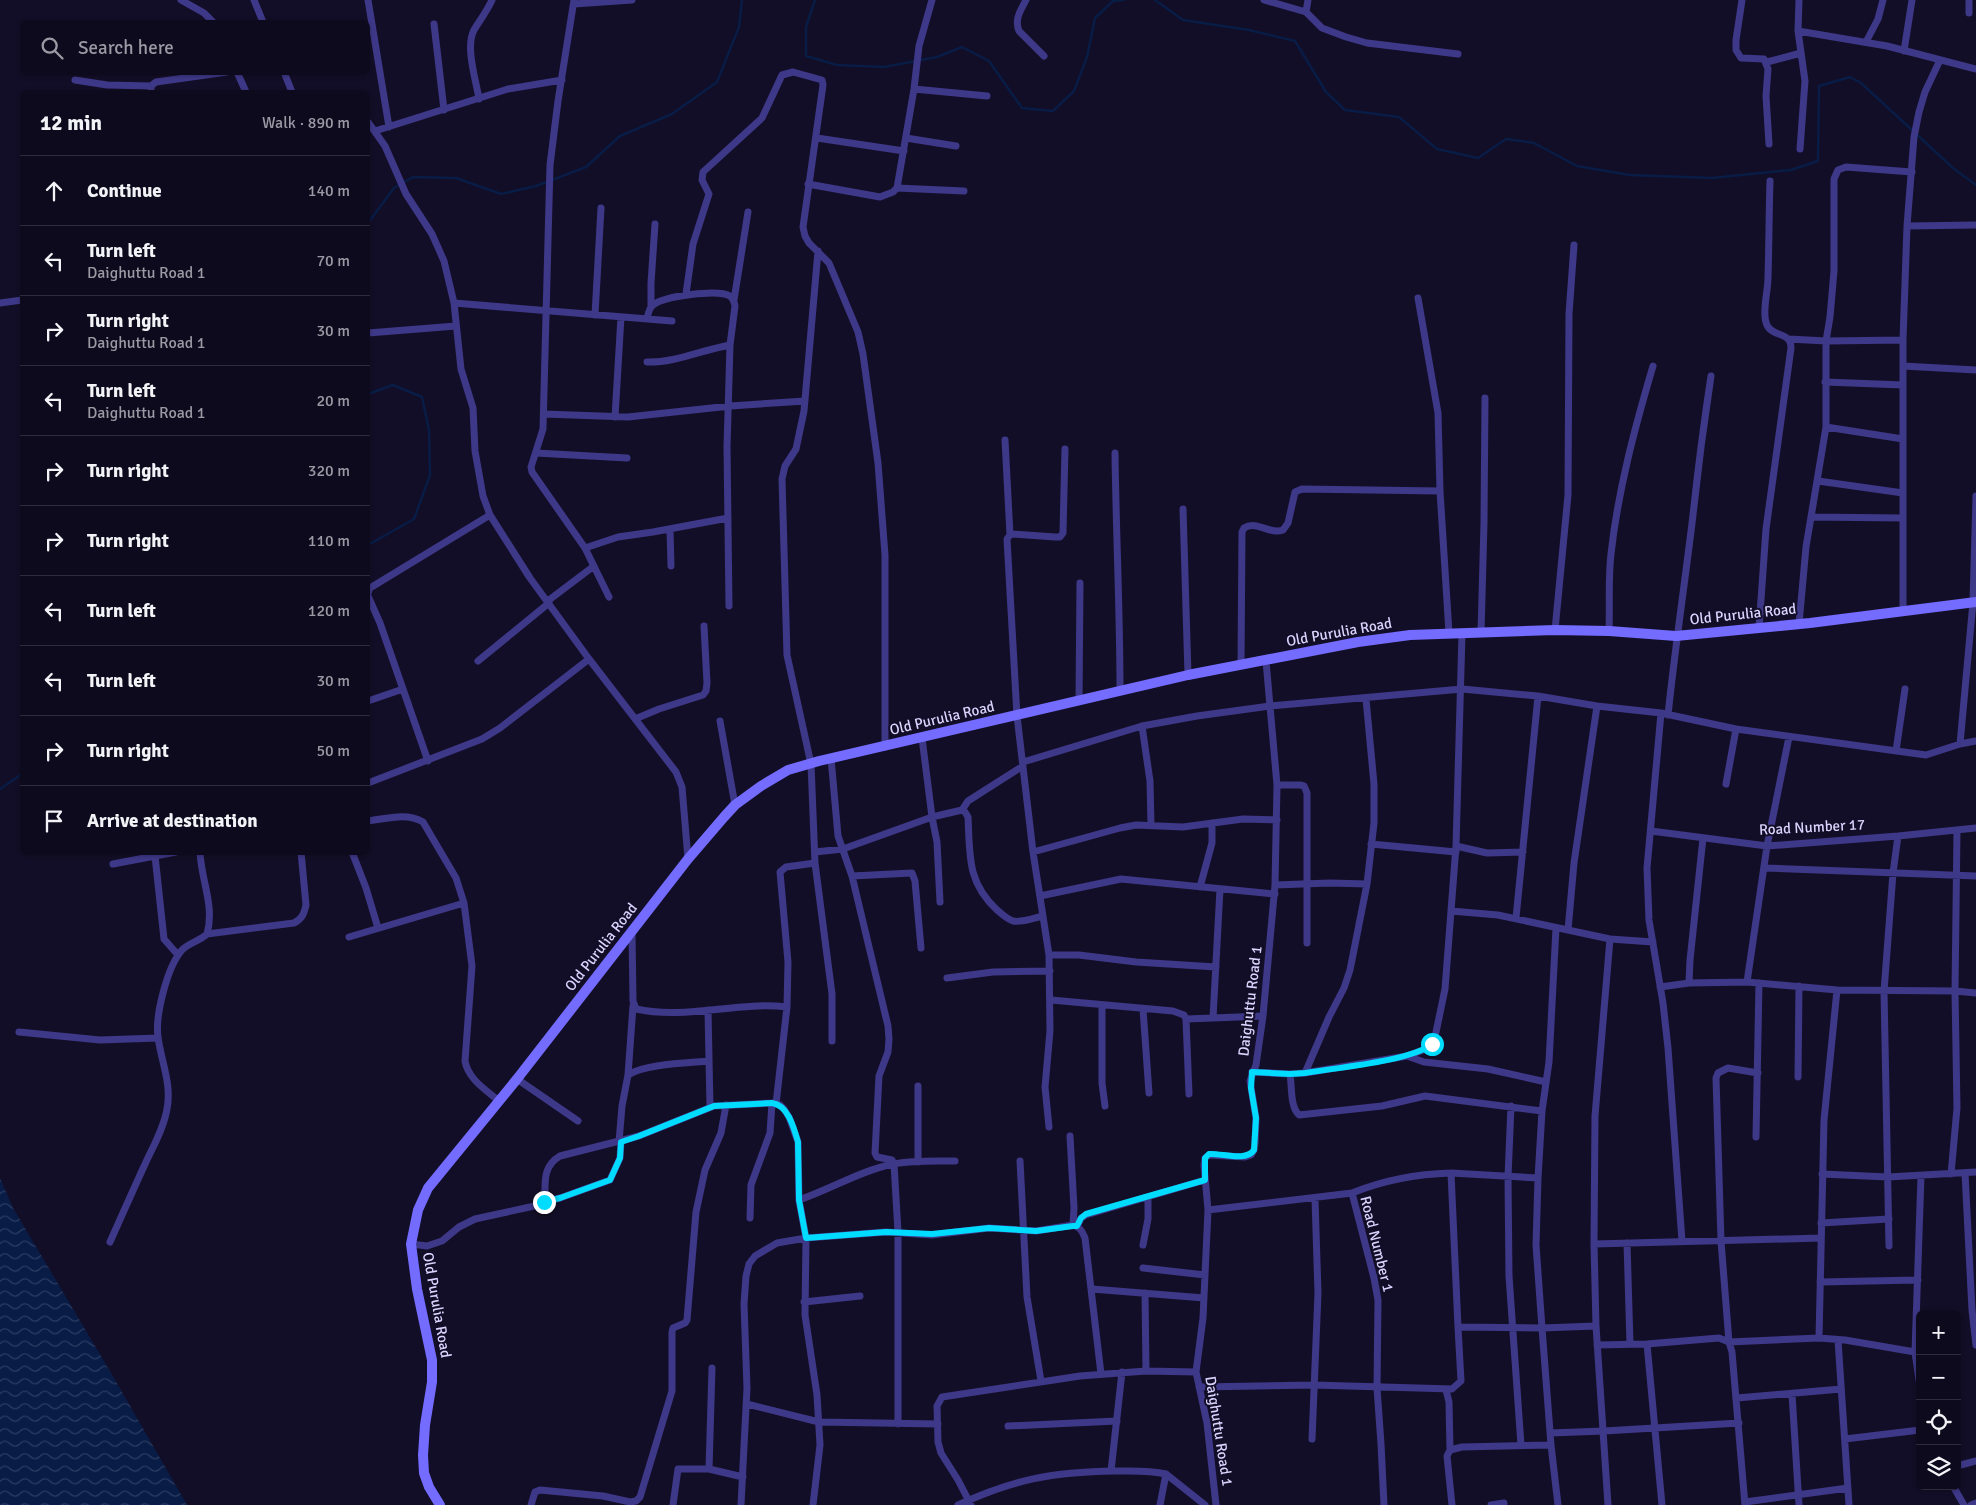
<!DOCTYPE html>
<meta charset="utf-8">
<style>
body{margin:0;font-family:Signika,sans-serif;background:#1c182a;color:#f1f3f6}
.controls{position:absolute;right:15px;bottom:15px;display:grid;overflow:hidden;border-radius:8px;box-shadow:0 1px 4px #0004}
.controls button{width:45px;height:45px;display:grid;place-items:center;padding:0;border:0;border-bottom:1px solid #2e2b3b;background:#0e0a1d;color:#f1f3f6;font:25px sans-serif}
.stop{position:absolute;width:15px;height:15px;margin:-11px;border:4px solid #00dcff;border-radius:50%;background:#fff}
.stop.end{background:#00dcff;border-color:#fff;box-shadow:0 1px 5px #0008}
.list{margin:0;padding:0;list-style:none}
h2{display:flex;justify-content:space-between;align-items:center;height:65px;margin:0;padding:0 20px;font-size:21px}
h2 small{font-size:16px;font-weight:400;color:#9b9aa4}
.list li{display:grid;grid-template-columns:32px 1fr auto;gap:15px;align-items:center;box-sizing:border-box;height:70px;padding:0 20px;border-top:1px solid #2e2b3b}
.list b{display:block;font-size:19px;white-space:nowrap}
.list p{margin:0;font-size:16px;white-space:nowrap;color:#9b9aa4}
.list em{font-size:16px;font-style:normal;color:#9b9aa4}
.icon{flex:none;width:28px;height:28px;fill:none;stroke:currentColor;stroke-width:2;stroke-linecap:round;stroke-linejoin:round}
.map{position:relative;flex:none;width:1976px;height:1505px;overflow:hidden}
.search{position:absolute;background:#0e0a1d;box-shadow:0 1px 4px #0004;left:20px;top:20px;width:350px;height:55px;display:flex;align-items:center;gap:12px;box-sizing:border-box;padding:0 18px;border-radius:8px;color:#9b9aa4;font-size:19px}
.panel{position:absolute;background:#0e0a1d;box-shadow:0 1px 4px #0004;left:20px;top:90px;width:350px;height:765px;border-radius:8px}
.map>svg:first-child{display:block}
.water{fill:url(#water-waves)}
.lines{fill:none;stroke-linecap:round;stroke-linejoin:round}
.stream{stroke:#081c46;stroke-width:2.5}
.street{stroke:#3e3888;stroke-width:7}
.secondary{stroke:#746bff;stroke-width:10}
.route{stroke:#00dcff;stroke-width:6}
.labels{text-anchor:middle;dominant-baseline:central;stroke-width:4;stroke-linejoin:round;paint-order:stroke}
.street-label{font-size:15px;fill:#dbd4ff;stroke:#130e27}
</style>
<div class="map">
<svg width="1976" height="1505" viewBox="0 0 1976 1505">
<defs>
<pattern id="water-waves" width="16" height="10" patternUnits="userSpaceOnUse" patternTransform="scale(1.25)"><rect width="16" height="10" fill="#081c46"/><path d="M0 5q4-4 8 0t8 0" fill="none" stroke="#2b3c62"/></pattern>
</defs>
<rect width="100%" height="100%" fill="#130e27"/>
<!-- water -->
<path class="water" d="M0,1178L13,1208L114,1378L187,1505H0Z"/>
<g class="lines">
<!-- stream -->
<path class="stream" d="M815,0L806,27V56L837,65L884,67L937,57L962,47L989,61L1022,108L1053,111L1074,91L1087,57L1095,18L1113,1L1124,0
M1155,0L1183,20L1249,30L1295,41L1326,92L1345,110L1399,117L1437,149L1478,158L1506,139L1534,143L1577,166L1630,175L1712,178L1791,170L1818,161L1819,86L1850,77L1861,83L1953,168L1976,185
M368,223L394,188L413,177L456,178L501,194L536,186L586,167L620,136L672,114L717,82L739,27L742,0
M368,394L393,385L422,397L429,430L430,475L414,519L368,545
M0,789L22,774"/>
<!-- street -->
<path class="street" d="M181,0L204,13L213,22
M254,0L263,22
M368,0L389,127
M574,0L558,101L550,165L543,429L531,467L532,472L585,548L609,597
M1026,0C1021,10 1014,19 1019,31L1044,56
M1264,0L1306,12L1322,28L1346,37L1367,43L1458,54
M1742,0L1736,40V50L1741,58L1764,59L1768,69L1766,96L1769,144
M1799,0L1798,31L1805,81L1800,149
M574,4L632,0
M1306,12L1308,0
M1969,13V0
M434,24L444,110
M1798,31L1887,46L1976,69
M1866,42L1878,19L1883,0
M1904,51L1912,0
M1767,62L1801,53
M237,72L246,92
M284,72L292,92
M75,80L107,85L151,86
M914,89L987,96
M151,92V86L156,82L227,72
M479,99C476,80 465,47 474,30C480,20 487,11 492,0
M368,122L385,146L406,194L432,234L444,261L454,303L461,369L473,408L475,451L483,496L490,515L530,578L589,659L676,772L682,787L688,859
M375,131L508,89L562,80
M817,138L904,151
M906,138L956,146
M808,184L880,197L893,192L897,188L914,89L919,46L932,0
M897,188L964,191
M1907,226L1976,225
M818,251L804,411L796,449L785,466L782,479L787,655L811,764L815,863L832,994V1041
M686,294L693,244L709,194L702,180L703,172L762,118L782,75L793,72L822,80L823,85L803,227L805,236L809,243L829,263L858,332L863,354L878,463L885,555V747
M1418,298L1438,413L1440,491L1449,633
M734,300L748,212
M0,303L22,300
M454,303L672,321
M651,307V283L655,224
M595,315L601,208
M647,319C648,314 649,308 653,305C664,296 718,289 730,296C734,299 734,302 735,306L730,345L727,447L729,606
M368,333L456,326
M1789,339L1826,341L1903,340
M647,362C674,363 702,350 730,345
M1903,366L1976,370
M1825,382L1903,385
M544,414L628,417L730,406L805,401
M615,417L621,317
M1826,427L1903,439
M1005,440L1010,535
M536,453L627,458
M1115,453C1116,532 1120,611 1120,690
M1818,481L1903,493
M1183,509L1188,675
M1811,517L1903,518
M670,529L671,566
M585,548L618,537L653,532L728,518
M368,593L370,588L490,515
M368,596L380,623L428,761
M1903,611V340L1907,226L1914,137L1919,112L1925,92L1940,60
M1799,624L1806,547L1826,427V341L1830,317L1834,271V179L1838,170L1846,167L1912,172
M1759,628L1766,529L1791,348C1791,328 1766,341 1765,316C1764,303 1768,290 1768,277C1769,245 1769,213 1770,181
M1555,630L1568,495L1569,314L1574,245
M1609,631C1610,605 1608,579 1611,554C1618,490 1635,427 1653,366
M1481,633L1484,523L1485,398
M1462,634L1456,846L1451,911L1498,915L1610,939L1595,1116L1594,1244L1596,1326L1608,1505
M478,661L549,603V600L594,566
M1241,665L1242,532L1244,528C1257,520 1270,535 1283,530L1288,523L1295,492L1302,489L1440,491
M368,701L403,689
M1079,701L1080,583
M1661,713L1647,868L1649,920L1663,1003L1668,1048L1682,1241
M1668,715C1675,648 1685,582 1693,515C1698,468 1704,422 1711,376
M635,719L659,709L703,695L706,691L707,683L704,626
M720,721L735,805
M1142,726L1150,781L1151,825
M1960,744L1973,602L1976,496
M1896,751L1905,689
M831,758L838,836L852,876L888,1026L889,1039L888,1052L879,1076L875,1153L877,1157L892,1160L894,1164L898,1232V1424
M368,783L482,739L500,728L589,659
M1726,784L1736,729
M1277,785H1300L1304,786L1307,793V943
M962,810L968,801L1023,766V762L1142,726L1197,716L1270,706L1462,689L1538,696L1597,706L1661,713L1736,729L1926,755L1960,744L1976,741
M368,821C385,819 407,812 423,822L456,878L464,903L472,966L465,1061C468,1079 486,1090 499,1101
M1651,831L1767,846L1898,836L1976,828
M1371,844L1456,852
M1456,846L1487,853L1523,852
M352,852L366,888L378,928
M815,852L843,849L932,817L922,738
M1033,852L1120,828L1136,825L1183,827L1243,819L1277,820
M155,856L164,939L178,955
M113,864L176,852
M1764,868L1976,876
M852,876L912,873L915,881L921,948
M1275,885L1330,883L1367,884
M1200,887L1212,843V823
M1220,889L1213,1018L1263,1016
M1040,896L1121,879L1275,894
M940,902L937,842L932,817L962,810L965,812L968,817C970,856 967,882 997,910C1002,914 1007,919 1013,921C1022,923 1034,918 1043,916
M1516,918L1538,696
M1556,928L1549,1062L1542,1111L1538,1178L1536,1245L1542,1328L1596,1326
M1568,930L1574,863L1597,706
M632,932L633,1001L636,1009C686,1020 737,1001 787,1007
M207,934L294,923C302,919 304,914 306,905L301,852
M349,937L464,903
M1610,939L1653,942
M1049,955H1079L1136,962L1216,967
M947,978L993,972L1050,971
M1747,982L1767,846L1789,737
M1689,983L1690,960L1703,838
M1660,987L1689,983L1747,982L1837,990L1955,991L1976,993
M1051,1000L1173,1011L1184,1015L1186,1019L1189,1094
M1102,1005V1083L1105,1106
M1143,1009L1149,1093
M708,1010L710,1107
M1186,1019L1213,1018
M19,1032L100,1040L158,1038
M1407,1056L1424,1062L1488,1069L1546,1082
M1252,1072L1290,1074L1305,1073L1329,1017L1344,988L1350,970L1367,884L1374,823V784L1366,699
M1305,1073L1407,1056L1426,1049L1432,1044L1435,1037L1445,989L1451,911
M1758,1073L1728,1068L1718,1073L1716,1078L1721,1241L1729,1342L1819,1338L1845,1340L1915,1352
M1290,1074C1292,1086 1290,1107 1299,1115L1382,1106L1425,1096L1542,1111
M628,1075L633,1006
M1798,1077L1799,986
M517,1079L578,1121
M918,1086V1162
M776,1104L787,1007L788,962L780,872L786,867L815,863
M1511,1106L1508,1177L1509,1276L1521,1445
M1049,1127L1045,1087L1050,1031L1049,955L1033,852L1017,716L1007,539L1010,535L1013,534L1055,537H1060L1063,533L1065,449
M1070,1136L1074,1208L1073,1225
M1756,1137L1759,983
M619,1142L622,1106L628,1075C644,1064 688,1063 709,1061
M1020,1161L1027,1297L1041,1381
M1451,1173L1538,1178
M1965,1173L1972,1310L1976,1345
M1822,1174L1888,1177L1976,1172
M1951,1174L1957,1108L1955,991L1957,830
M1352,1193C1384,1180 1416,1174 1451,1173L1458,1327L1542,1328L1551,1445L1462,1447L1450,1450L1447,1456L1452,1505
M799,1200C831,1189 860,1171 893,1164C913,1160 934,1161 955,1161
M544,1202L560,1198L610,1180L620,1158L621,1141
M1208,1210L1352,1193L1374,1278L1378,1300L1377,1388L1381,1444L1384,1505
M750,1218L751,1185L770,1133L772,1103
M1821,1223L1889,1219
M1077,1227L1081,1218L1086,1215L1205,1180
M110,1242C122,1215 134,1188 146,1162C154,1145 164,1127 167,1109C172,1084 161,1061 158,1037C155,1016 167,967 182,950C188,943 200,941 207,934C215,906 201,880 200,852
M1627,1243L1630,1344
M411,1244L427,1246L442,1241L459,1227L475,1219L539,1205L545,1199C545,1181 543,1166 560,1156L639,1136L714,1106L772,1103L780,1105L784,1109L789,1117L798,1142L799,1200L806,1238L805,1315L817,1395L820,1445L813,1505
M1594,1244L1821,1238
M1143,1245L1148,1219V1197
M1889,1246L1884,991L1893,873L1898,836
M1143,1268L1205,1275
M1820,1282L1918,1280
M1092,1289L1204,1298
M1145,1293L1146,1371
M804,1302L860,1296
M1819,1338L1824,1120L1837,990
M1838,1340L1849,1505
M1647,1344L1662,1505
M1597,1345L1647,1344L1719,1338L1729,1342L1732,1352L1745,1505
M1199,1387L1314,1385L1452,1389L1461,1381L1458,1327
M1920,1387L1915,1352L1921,1176
M1446,1390L1449,1402L1450,1450
M1792,1394L1799,1505
M1737,1398L1841,1389
M747,1404L819,1422L938,1424
M1008,1426L1117,1421
M1550,1433L1604,1431L1739,1423
M1312,1439L1318,1293L1315,1199
M1845,1439L1920,1430
M1551,1445L1558,1505
M1957,1466L1976,1461
M709,1469L743,1477
M1111,1471L1122,1372
M1953,1486L1964,1505
M1745,1502L1848,1488
M531,1505L535,1492L540,1490L603,1496L630,1502L636,1501L640,1497L672,1391V1332L673,1328L685,1323L687,1320L696,1212L705,1170L721,1133L726,1105
M673,1505L678,1469H709L712,1368
M741,1505L747,1388L744,1304L746,1276L749,1264L755,1256L777,1243L806,1238L886,1232L932,1235L989,1228L1036,1231L1073,1225C1080,1227 1082,1231 1085,1238L1101,1374
M958,1505C1014,1479 1053,1472 1115,1471C1132,1471 1149,1470 1166,1474L1205,1505
M971,1505L958,1480L941,1453L938,1442L937,1406L942,1397L1080,1376L1146,1371L1196,1372
M1160,1505L1166,1474
M1216,1505L1207,1423L1196,1372L1203,1318L1208,1210L1204,1165L1205,1158L1209,1155L1245,1157L1251,1155L1254,1150L1255,1143L1256,1118L1250,1081L1256,1065L1263,1016L1275,885L1277,785L1266,661
M1491,1505L1504,1503
M1971,1505L1976,1503"/>
<!-- secondary -->
<path class="secondary" d="M440,1505L429,1487L424,1473L423,1455L425,1425L432,1382V1360L417,1289L411,1244L418,1210L428,1188L517,1079L688,859L724,817L735,805L761,786L788,770L819,761L1188,675L1358,642L1410,635L1555,630L1609,631L1676,636L1810,623L1976,602"/>
</g>
<g class="lines">
<!-- route -->
<path class="route" d="M544,1202L560,1198L610,1180L620,1158L621,1142L639,1136L714,1106L772,1103C788,1105 794,1128 798,1142L799,1200L806,1238L886,1232L932,1234L989,1228L1036,1231L1073,1226H1077L1081,1218L1086,1214L1205,1180V1158L1209,1154C1222,1153 1246,1162 1254,1150L1256,1118L1251,1088L1252,1072L1290,1074L1305,1073C1333,1068 1412,1061 1432,1044"/>
</g>
<g class="labels">
<!-- street labels -->
<g class="street-label">
<text transform="translate(1743 614) rotate(-6)">Old Purulia Road</text>
<text transform="translate(1339 632) rotate(-10)">Old Purulia Road</text>
<text transform="translate(942 718) rotate(-13)">Old Purulia Road</text>
<text transform="translate(1812 827) rotate(-3)">Road Number 17</text>
<text transform="translate(601 947) rotate(-52)">Old Purulia Road</text>
<text transform="translate(1250 1001) rotate(-83)">Daighuttu Road 1</text>
<text transform="translate(1377 1244) rotate(76)">Road Number 1</text>
<text transform="translate(437 1305) rotate(80)">Old Purulia Road</text>
<text transform="translate(1219 1431) rotate(81)">Daighuttu Road 1</text>
</g>
</g>
</svg>
<div class="controls">
<button>+</button>
<button>−</button>
<button><svg class="icon" aria-label="locate" viewBox="0 0 24 24"><circle cx="12" cy="12" r="6"/><path d="M12 2v4M12 18v4M2 12h4M18 12h4"/></svg></button>
<button><svg class="icon" aria-label="layers" viewBox="0 0 24 24"><path d="M12 4l9 5-9 5-9-5zM3 14l9 5 9-5"/></svg></button>
</div>
<div class="stop" style="left:1432px;top:1044px"></div>
<div class="stop end" style="left:544px;top:1202px"></div>
<div class="search"><svg class="icon" aria-label="search" viewBox="0 0 24 24"><circle cx="10" cy="10" r="6"/><path d="M15 15l6 6"/></svg>Search here</div>
<section class="panel">
<h2>12 min<small>Walk · 890 m</small></h2>
<ul class="list">
<li><svg class="icon" aria-label="ahead" viewBox="0 0 24 24"><path d="M12 20V5M6 11l6-6 6 6"/></svg><div><b>Continue</b></div><em>140 m</em></li>
<li><svg class="icon" aria-label="left" viewBox="0 0 24 24"><path d="M17 20v-9H6M10 6l-5 5 5 5"/></svg><div><b>Turn left</b><p>Daighuttu Road 1</p></div><em>70 m</em></li>
<li><svg class="icon" aria-label="right" viewBox="0 0 24 24"><path d="M7 20v-9h11M14 6l5 5-5 5"/></svg><div><b>Turn right</b><p>Daighuttu Road 1</p></div><em>30 m</em></li>
<li><svg class="icon" aria-label="left" viewBox="0 0 24 24"><path d="M17 20v-9H6M10 6l-5 5 5 5"/></svg><div><b>Turn left</b><p>Daighuttu Road 1</p></div><em>20 m</em></li>
<li><svg class="icon" aria-label="right" viewBox="0 0 24 24"><path d="M7 20v-9h11M14 6l5 5-5 5"/></svg><div><b>Turn right</b></div><em>320 m</em></li>
<li><svg class="icon" aria-label="right" viewBox="0 0 24 24"><path d="M7 20v-9h11M14 6l5 5-5 5"/></svg><div><b>Turn right</b></div><em>110 m</em></li>
<li><svg class="icon" aria-label="left" viewBox="0 0 24 24"><path d="M17 20v-9H6M10 6l-5 5 5 5"/></svg><div><b>Turn left</b></div><em>120 m</em></li>
<li><svg class="icon" aria-label="left" viewBox="0 0 24 24"><path d="M17 20v-9H6M10 6l-5 5 5 5"/></svg><div><b>Turn left</b></div><em>30 m</em></li>
<li><svg class="icon" aria-label="right" viewBox="0 0 24 24"><path d="M7 20v-9h11M14 6l5 5-5 5"/></svg><div><b>Turn right</b></div><em>50 m</em></li>
<li><svg class="icon" aria-label="arrive" viewBox="0 0 24 24"><path d="M6 21V4h12l-3 4 3 4H6"/></svg><div><b>Arrive at destination</b></div></li>
</ul>
</section>
</div>
